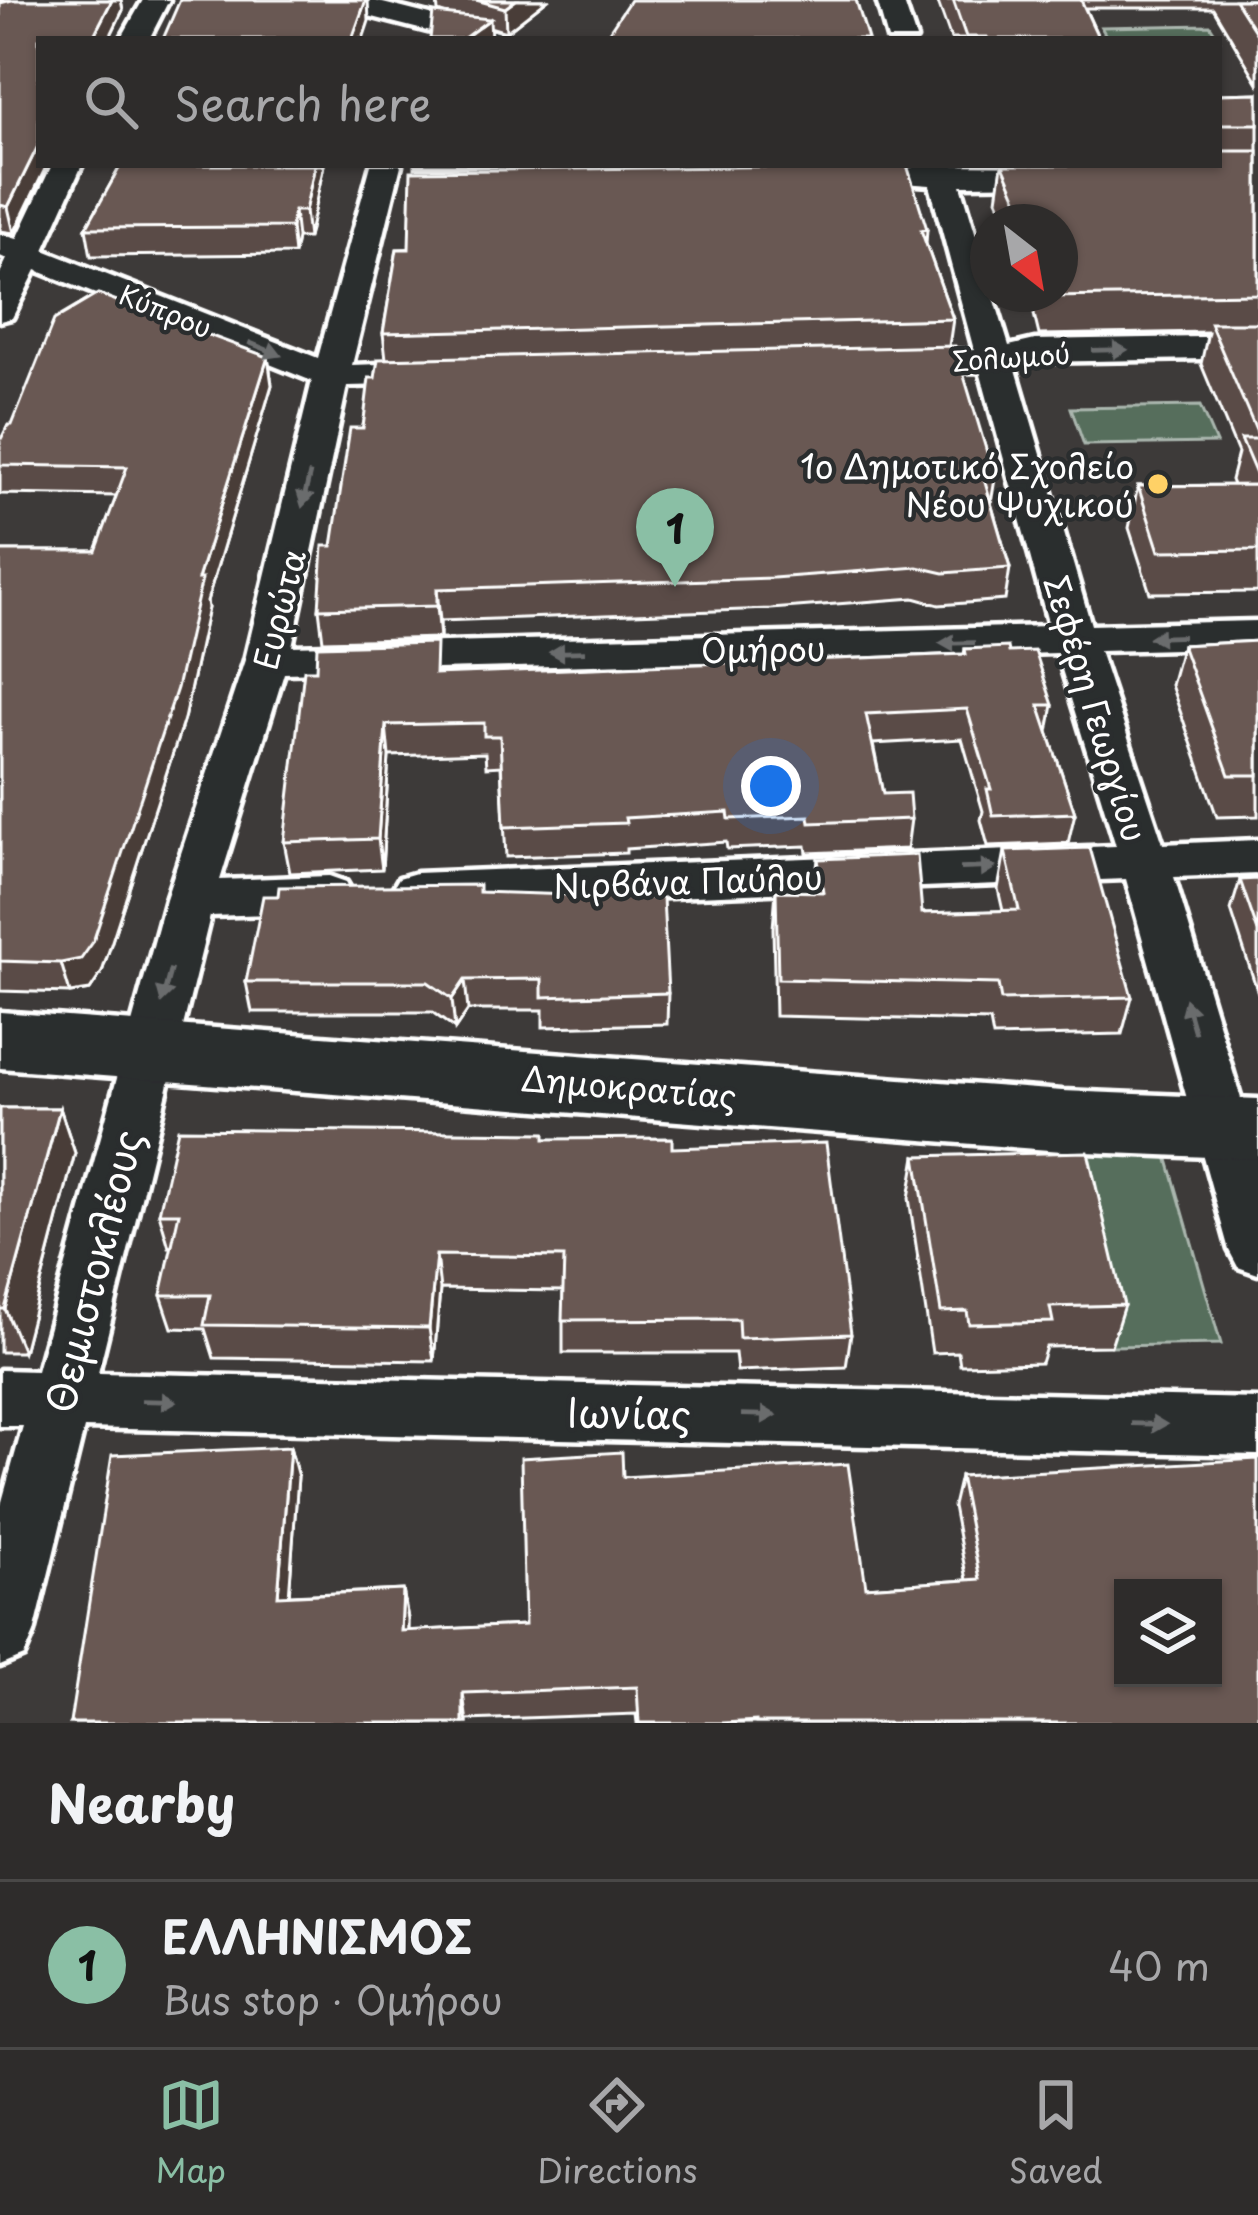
<!DOCTYPE html>
<meta charset="utf-8">
<style>
body{margin:0;font-family:"Playpen Sans",sans-serif;background:#3a3837;color:#f1f3f6}
.controls{position:absolute;right:36px;bottom:36px;display:grid;overflow:hidden;border-radius:0px;box-shadow:0 3px 9px #0004}
.controls button{width:108px;height:108px;display:grid;place-items:center;padding:0;border:0;border-bottom:3px solid #494847;background:#2e2c2b;color:#f1f3f6;font:60px sans-serif}
.compass{position:absolute;left:970px;top:204px;width:108px;height:108px;border-radius:50%;background:#2e2c2b;box-shadow:0 3px 9px #0004;rotate:149deg}
.you{position:absolute;left:771px;top:786px;width:42px;height:42px;margin:-30px;border:9px solid #fff;border-radius:50%;background:#1a73e8;box-shadow:0 0 0 18px #1a73e833}
.badge{display:grid;place-items:center;width:78px;height:78px;border-radius:50%;background:#8abfa5;color:#111;font-size:39px;font-weight:700}
.pin{position:absolute;translate:-50% -99px;filter:drop-shadow(0 3px 6px #0008)}
.pin::after{content:'';position:absolute;top:63px;width:42px;height:36px;background:inherit;clip-path:polygon(0 0,100% 0,50% 100%)}
.list{margin:0;padding:0;list-style:none}
h2{display:flex;justify-content:space-between;align-items:center;height:156px;margin:0;padding:0 48px;font-size:51px}
h2 small{font-size:39px;font-weight:400;color:#a7a7a9}
.list li{display:grid;grid-template-columns:78px 1fr auto;gap:36px;align-items:center;box-sizing:border-box;height:168px;padding:0 48px;border-top:3px solid #494847}
.list b{display:block;font-size:45px;white-space:nowrap}
.list p{margin:0;font-size:39px;white-space:nowrap;color:#a7a7a9}
.list em{font-size:39px;font-style:normal;color:#a7a7a9}
.icon{flex:none;width:66px;height:66px;fill:none;stroke:currentColor;stroke-width:2;stroke-linecap:round;stroke-linejoin:round}
.map{position:relative;flex:none;width:1258px;height:1723px;overflow:hidden}
.search{position:absolute;background:#2e2c2b;box-shadow:0 3px 9px #0004;left:36px;right:36px;top:36px;height:132px;display:flex;align-items:center;gap:30px;box-sizing:border-box;padding:0 42px;border-radius:0px;color:#a7a7a9;font-size:45px}
.sheet{height:324px;background:#2e2c2b}
nav{display:flex;justify-content:space-around;align-items:center;box-sizing:border-box;height:168px;border-top:3px solid #494847;background:#2e2c2b;font-size:33px;color:#a7a7a9}
nav a{display:grid;justify-items:center;gap:6px}
nav .on{color:#8abfa5}
.map>svg:first-child{display:block}
.green{fill:#566e5c;stroke:#aab6ae;stroke-width:3}
.lines{fill:none;stroke-linecap:round;stroke-linejoin:round}
.street-casing{stroke:#fff;stroke-width:9}
.secondary-casing{stroke:#fff;stroke-width:9}
.street{fill:#2a2d2e;fill-rule:evenodd}
.secondary{fill:#2a2d2e;fill-rule:evenodd}
.wall{fill:#5a4c47;stroke:#fff;stroke-width:3}
.shaded-wall{fill:#4a3e39;stroke:#fff;stroke-width:3}
.building{fill:#695852;stroke:#fff;stroke-width:3;fill-rule:evenodd}
.oneway{fill:#6a6c6d}
.poi-dot{fill:#ffd166;stroke:#2a2d2e;stroke-width:4.5}
.labels{text-anchor:middle;dominant-baseline:central;stroke-width:9;stroke-linejoin:round;paint-order:stroke}
.far-street-label{font-size:27px;fill:#fff;stroke:#2a2d2e}
.poi-label{font-size:33px;fill:#fff;stroke:#2a2d2e;text-anchor:end}
.street-label{font-size:33px;fill:#fff;stroke:#2a2d2e}
.near-street-label{font-size:39px;fill:#fff;stroke:#2a2d2e}
</style>
<div class="map">
<svg width="1258" height="1723" viewBox="0 0 1258 1723">
<rect width="100%" height="100%" fill="#3d3a39"/>
<filter id="ink" filterUnits="userSpaceOnUse"><feTurbulence type="fractalNoise" baseFrequency=".00833" numOctaves="2"/><feDisplacementMap in="SourceGraphic" scale="24" xChannelSelector="R" yChannelSelector="G"/><feConvolveMatrix kernelMatrix="1 2 1 2 8 2 1 2 1" color-interpolation-filters="sRGB"/></filter>
<g filter="url(#ink)">
<!-- green -->
<path class="green" d="M1210,25L1219,39H1108L1101,27Z
M1200,406L1216,443L1084,445L1071,408Z
M1062,1121L1158,1125L1221,1344L1111,1346Z"/>
<g class="lines">
<defs>
<path id="street" d="M143,0H169L149,39H121Z
M326,0H371L501,33L505,39H458L330,6Z
M877,0H903L916,39H888Z
M52,165H82L44,250L318,358L371,165H401L352,365L438,362L451,365L456,373L451,381L438,384L347,386L292,646L1049,626L980,371L897,373L884,370L879,362L884,354L974,350L930,185L904,183L899,176L904,169L925,165L1067,166L1083,175L1067,184L961,185L988,276V294H993L1009,346L1035,340L1258,336V358L1035,362L1015,366L1091,625L1258,621V647L1099,651L1163,844L1258,840V874L1174,877L1258,1155V1274L1238,1267L1229,1250L1126,879L416,907L399,902L392,890L399,878L416,873L1116,846L1057,653L284,673L220,880L329,876L346,882L353,894L346,906L329,912L210,916L98,1373L1258,1399V1455L84,1428L34,1633L24,1656L0,1666V1509L23,1426H0V1370L37,1371L166,899L245,660L312,381L36,270L12,318L0,321V274L7,259L0,256V234L17,239Z"/>
<path id="secondary" d="M0,1012L1062,1091L1258,1099V1159L1062,1151L0,1068Z"/>
</defs>
<!-- street casing -->
<use href="#street" class="street-casing"/>
<!-- secondary casing -->
<use href="#secondary" class="secondary-casing"/>
<!-- street -->
<use href="#street" class="street"/>
<!-- secondary -->
<use href="#secondary" class="secondary"/>
</g>
<!-- wall -->
<path class="wall" d="M0,0H121L123,10L109,39H39V165H47L14,233L0,231Z
M437,0H547L506,32L490,27L491,39H430L444,14L438,12Z
M937,0H1258V83L1213,8H1085L1099,39H951Z
M1258,93V592L1150,593L1129,528L1138,486L1233,485L1231,480L1238,453L1201,364L1208,332L1039,335L1029,294H1060V222H1007L997,199L1002,165H1219V94Z
M121,165H324L308,238H297L294,254L91,256L86,228Z
M415,165H635L415,168Z
M927,229L926,244L953,319L949,346L995,479L991,503L1010,568L1005,600L939,605L914,598L771,609L440,621V638L323,641L319,609L332,546L375,378L386,359L383,333L397,249Z
M268,357L272,385L207,601L208,608L184,719L102,972L90,990L70,993L0,991V551H96L117,496L0,494V441L12,425Z
M1258,641V816L1217,817L1171,685L1182,645Z
M965,649L1009,652L1053,705L1048,732L1075,813L1068,843L988,846L981,820L983,811L962,739L873,744L883,794L911,819L907,849L807,853L806,846L727,849L726,842L626,849V853L506,857L501,766L486,767L485,753L389,756L382,869L290,873L284,842L316,670L438,674L964,654Z
M1005,851L1132,997L1122,1034L993,1037L990,1021L775,1016L773,928L776,891L814,892L818,859L922,913L1003,911L998,889Z
M1258,879V993L1231,910L1240,880Z
M480,892L668,993L667,1024L543,1027V1010H468L455,1029L432,1012H252L246,982Z
M0,1108H60L75,1153L23,1352H0Z
M546,1139L672,1148L851,1334L846,1367L737,1371L735,1353H563V1291L440,1289L434,1361L214,1358L205,1329L172,1328L161,1295L172,1247H169L159,1213Z
M916,1156L1124,1305L1111,1346L1046,1347L1041,1363L960,1365L958,1352L932,1353L909,1198Z
M290,1447L298,1477L289,1595L403,1590L408,1619V1631L525,1625L623,1477L866,1587L967,1580L953,1506L960,1476L1258,1723H637L636,1714L467,1720V1723H70Z"/>
<!-- shaded-wall -->
<path class="shaded-wall" d="M112,0H121L123,10L109,39H92Z
M366,0H368L369,21L363,39H352Z
M516,0H547L506,32L505,8Z
M490,19L491,39H464V38Z
M39,144V165H47L14,233L8,207Z
M315,165H324L308,238L305,211Z
M294,211L297,238L294,254L291,227Z
M268,357L272,385L207,601L208,608L184,719L102,972L90,990L70,993L61,963L198,579Z
M437,589L440,621V638L437,606Z
M386,725L389,756L382,869L378,839Z
M465,980L468,1010L455,1029L452,999Z
M60,1108L75,1153L23,1352L5,1309Z
M436,1255L440,1289L434,1361L429,1328Z
M290,1447L298,1477L287,1624L278,1596Z
M403,1590L408,1619L407,1659L401,1631Z
M463,1693L467,1723H463Z"/>
<!-- building -->
<path class="building" d="M12,0H112L92,39H39V144L8,207L0,205V3Z
M180,0H366L352,39H163Z
M476,0H516L505,8Z
M630,0H856L868,39H604Z
M953,0H1081L1099,39H988L987,37H966Z
M1235,0H1258V36Z
M433,13L490,19L464,38L475,39H430Z
M1258,93V124H1219V94Z
M1219,151H1258V294L1046,297L1045,294H1060V222H1027L1003,165H1219Z
M121,165H315L305,211H294L291,227L86,228Z
M907,165L927,229L921,230L953,319L383,333L397,249H409L411,171Z
M98,294L268,357L198,579H202L177,688L93,942L81,959L61,963L0,961V551H96L127,467L0,465V441L8,425H12L54,320Z
M1210,323H1258V435Z
M955,346L995,479H984L1010,568L944,573L918,567L773,578L437,589V606L319,609L323,546H332L350,428H363L369,378H375L378,359Z
M1241,439H1258V479Z
M1258,485V550L1159,551L1138,486Z
M1258,641V775H1229L1182,645Z
M436,643L435,674L966,654L965,649L1008,647L1009,652L1035,651L1053,705H1039L1075,813L993,816L987,789H991L967,709L866,714L883,794L909,793L911,819L810,823L809,816L729,819L728,812L625,818L626,823L504,827L500,736H484V723L386,725L378,839L284,842L304,670H316L317,646Z
M1090,848L1132,997L1001,1000L998,984L778,979L776,891L823,892L818,859L917,855L922,913L1019,910L1005,851Z
M1258,879V932L1240,880Z
M479,885V892L663,898L668,993L542,997V979L465,980L452,999L428,982H246L263,896H278L279,887Z
M0,1108H60L5,1309H0Z
M178,1129L545,1133V1139L672,1138V1148L826,1143L851,1334L739,1338L738,1319L562,1320L564,1257L436,1255L429,1328L204,1325L210,1295H161L179,1213H159Z
M1088,1152L1124,1305L1050,1307L1053,1322L969,1324L967,1311L941,1312L916,1156Z
M290,1447L278,1596L403,1590L401,1631L525,1625L521,1458L622,1452L623,1477L848,1464L866,1587L980,1579L960,1476L1258,1459V1723H756V1721L723,1723H639L637,1687L463,1693V1723H70L112,1455ZM1123,1588H1213V1678H1123Z"/>
<!-- one-way arrows -->
<defs><path id="oneway-solid" d="M-6-.8H1V-3.2L6.5 0L1 3.2V.8H-6Z" transform="scale(3)"/></defs>
<g class="oneway">
<use href="#oneway-solid" transform="translate(265 349) rotate(22)"/>
<use href="#oneway-solid" transform="translate(1110 350) rotate(-1)"/>
<use href="#oneway-solid" transform="translate(306 490) rotate(103)"/>
<use href="#oneway-solid" transform="translate(1166 637) rotate(178)"/>
<use href="#oneway-solid" transform="translate(957 643) rotate(179)"/>
<use href="#oneway-solid" transform="translate(567 652) rotate(179)"/>
<use href="#oneway-solid" transform="translate(978 868) rotate(-2)"/>
<use href="#oneway-solid" transform="translate(166 986) rotate(105)"/>
<use href="#oneway-solid" transform="translate(1190 1016) rotate(-106)"/>
<use href="#oneway-solid" transform="translate(159 1401) rotate(1)"/>
<use href="#oneway-solid" transform="translate(759 1415) rotate(1)"/>
<use href="#oneway-solid" transform="translate(1149 1424) rotate(1)"/>
</g>
</g>
<!-- markers -->
<circle class="poi-dot" cx="1158" cy="484" r="12"/>
<g class="labels">
<!-- far-street labels -->
<g class="far-street-label">
<text transform="translate(166 310) rotate(22)">Κύπρου</text>
<text transform="translate(1011 356) rotate(-4)">Σολωμού</text>
</g>
<!-- poi labels -->
<g class="poi-label">
<text x="1134" y="465">1ο Δημοτικό Σχολείο<tspan x="1134" dy="38">Νέου Ψυχικού</tspan></text>
</g>
<!-- street labels -->
<g class="street-label">
<text transform="translate(278 609) rotate(-76)">Ευρώτα</text>
<text transform="translate(763 648) rotate(-1)">Ομήρου</text>
<text transform="translate(1097 708) rotate(73)">Σεφέρη Γεωργίου</text>
<text transform="translate(688 880) rotate(-2)">Νιρβάνα Παύλου</text>
<text transform="translate(629 1086) rotate(5)">Δημοκρατίας</text>
</g>
<!-- near-street labels -->
<g class="near-street-label">
<text transform="translate(92 1271) rotate(-76)">Θεμιστοκλέους</text>
<text transform="translate(629 1412) rotate(1)">Ιωνίας</text>
</g>
</g>
</svg>
<div class="controls">
<button><svg class="icon" aria-label="layers" viewBox="0 0 24 24"><path d="M12 4l9 5-9 5-9-5zM3 14l9 5 9-5"/></svg></button>
</div>
<svg class="compass" viewBox="-18 -18 36 36"><path d="M0-13l5 13h-10z" fill="#e53935"/><path d="M0 13l5-13h-10z" fill="#a7a7a9"/></svg>
<div class="you"></div>
<div class="pin badge" style="left:675px;top:587px">1</div>
<div class="search"><svg class="icon" aria-label="search" viewBox="0 0 24 24"><circle cx="10" cy="10" r="6"/><path d="M15 15l6 6"/></svg>Search here</div>
</div>
<section class="sheet">
<h2>Nearby<small></small></h2>
<ul class="list">
<li><span class="badge">1</span><div><b>ΕΛΛΗΝΙΣΜΟΣ</b><p>Bus stop · Ομήρου</p></div><em>40 m</em></li>
</ul>
</section>
<nav>
<a class="on"><svg class="icon" aria-label="map" viewBox="0 0 24 24"><path d="M3 6l6-2 6 2 6-2v14l-6 2-6-2-6 2zM9 4v14M15 6v14"/></svg>Map</a>
<a><svg class="icon" aria-label="directions" viewBox="0 0 24 24"><path d="M12 3l9 9-9 9-9-9zM9 14v-3h6M13 9l2 2-2 2"/></svg>Directions</a>
<a><svg class="icon" aria-label="saved" viewBox="0 0 24 24"><path d="M7 4h10v16l-5-4-5 4z"/></svg>Saved</a>
</nav>
